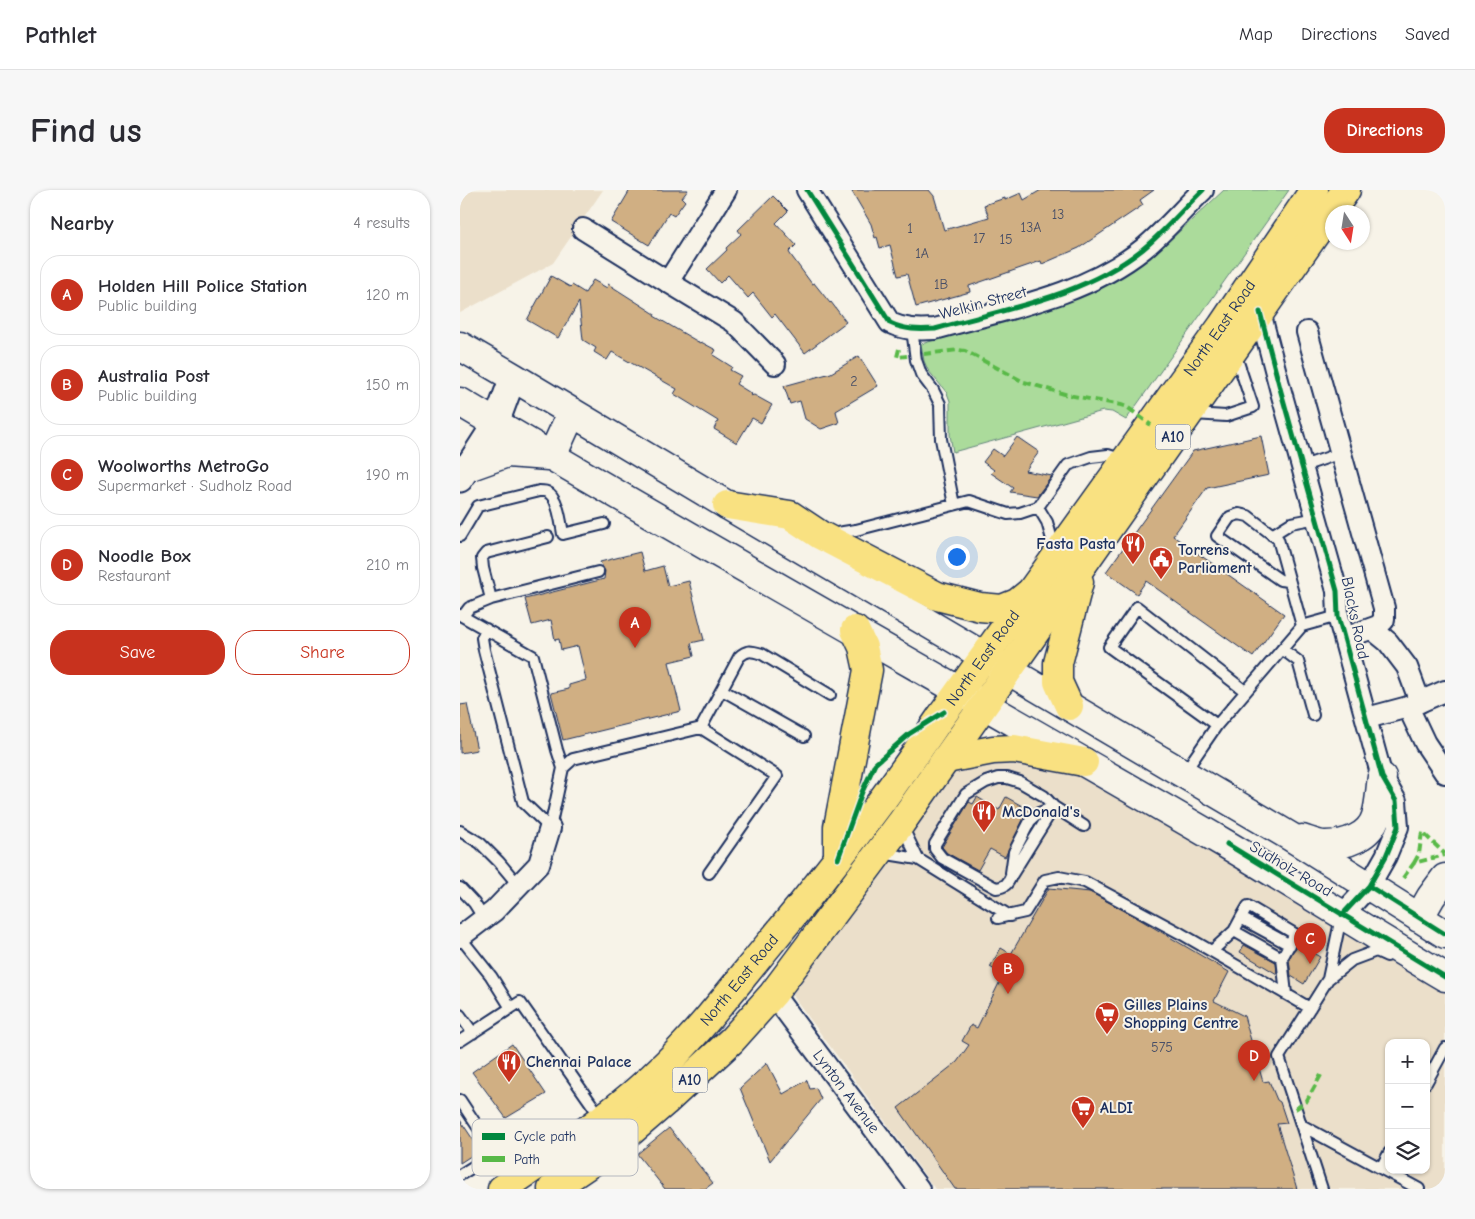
<!DOCTYPE html>
<meta charset="utf-8">
<style>
body{margin:0;font-family:"Comic Neue",sans-serif;background:#f7f7f7;color:#2b2b33}
.controls{position:absolute;right:15px;bottom:15px;display:grid;overflow:hidden;border-radius:10px;box-shadow:0 1px 4px #0004}
.controls button{width:45px;height:45px;display:grid;place-items:center;padding:0;border:0;border-bottom:1px solid #e1e1e2;background:#fff;color:#2b2b33;font:25px sans-serif}
.compass{position:absolute;left:865px;top:15px;width:45px;height:45px;border-radius:50%;background:#fff;box-shadow:0 1px 4px #0004;rotate:168deg}
.you{position:absolute;left:496px;top:366px;width:18px;height:18px;margin:-12px;border:4px solid #fff;border-radius:50%;background:#1a73e8;box-shadow:0 0 0 8px #1a73e833}
.badge{display:grid;place-items:center;width:32px;height:32px;border-radius:50%;background:#c8321e;color:#fff;font-size:16px;font-weight:700}
.pin{position:absolute;translate:-50% -41px;filter:drop-shadow(0 1px 2px #0008)}
.pin::after{content:'';position:absolute;top:26px;width:18px;height:15px;background:inherit;clip-path:polygon(0 0,100% 0,50% 100%)}
.list{margin:0;padding:0;list-style:none}
h2{display:flex;justify-content:space-between;align-items:center;height:65px;margin:0;padding:0 20px;font-size:21px}
h2 small{font-size:16px;font-weight:400;color:#7c7c81}
.list li{display:grid;grid-template-columns:32px 1fr auto;gap:15px;align-items:center;box-sizing:border-box;height:80px;margin:0 10px 10px;padding:0 10px;border:1px solid #e1e1e2;border-radius:20px}
.list b{display:block;font-size:19px;white-space:nowrap}
.list p{margin:0;font-size:16px;white-space:nowrap;color:#7c7c81}
.list em{font-size:16px;font-style:normal;color:#7c7c81}
.actions{display:flex;gap:10px;padding:15px 20px}
.actions a{flex:1;padding:11px 0;border:1px solid #c8321e;border-radius:20px;text-align:center;font-size:18px;color:#c8321e}
.actions .main{background:#c8321e;color:#fff}
.icon{flex:none;width:28px;height:28px;fill:none;stroke:currentColor;stroke-width:2;stroke-linecap:round;stroke-linejoin:round}
.map{position:relative;flex:none;width:985px;height:999px;overflow:hidden;border-radius:20px}
header{display:flex;align-items:center;gap:30px;box-sizing:border-box;height:70px;padding:0 25px;background:#fff;border-bottom:1px solid #e1e1e2}
header strong{font-size:24px}
nav{display:flex;gap:28px;margin-inline-start:auto;font-size:18px}
.intro{display:flex;align-items:center;justify-content:space-between;box-sizing:border-box;height:120px;padding:0 30px}
h1{margin:0;font-size:35px}
.button{padding:12px 22px;border-radius:20px;background:#c8321e;color:#fff;font-size:18px;font-weight:700}
main{display:flex;gap:30px;padding:0 30px}
aside{flex:1;background:#fff;border-radius:20px;box-shadow:0 1px 4px #0004}
.map>svg:first-child{display:block}
.built{fill:#ebdfca;fill-rule:evenodd}
.green{fill:#abdb9b;stroke:#63857c}
.building{fill:#d0af83;stroke:#1b2f5e}
.lines{fill:none;stroke-linecap:round;stroke-linejoin:round}
.service-casing{stroke:#1b2f5e;stroke-width:14}
.minor-casing{stroke:#1b2f5e;stroke-width:24}
.tertiary-casing{stroke:#1b2f5e;stroke-width:29}
.secondary-casing{stroke:#1b2f5e;stroke-width:31}
.trunk-casing{stroke:#1b2f5e;stroke-width:31}
.service{stroke:#f7f3e8;stroke-width:10}
.minor{stroke:#f7f3e8;stroke-width:20}
.tertiary{stroke:#f7f3e8;stroke-width:25}
.secondary{stroke:#f7f3e8;stroke-width:28}
.trunk{stroke:#f9e181;stroke-width:28}
.quiet{stroke:#58b947;stroke-width:4;stroke-dasharray:8 4;stroke-linecap:butt}
.cycleway-casing{stroke:#f7f3e8;stroke-width:8}
.cycleway{stroke:#00873e;stroke-width:5}
.labels{text-anchor:middle;dominant-baseline:central;stroke-width:4;stroke-linejoin:round;paint-order:stroke}
.number-label{font-size:14px;fill:#484f67}
.shield{fill:#f7f3e8;stroke:#5d6a87;stroke-width:1}
.shield-label{font-size:15px;font-weight:bold;fill:#1b2f5e}
.street-label{font-size:16px;fill:#1b2f5e;stroke:#f7f3e8}
.poi-label{font-size:16px;font-weight:bold;fill:#1b2f5e;stroke:#f7f3e8;text-anchor:start}
.key{fill:#f7f3e8;stroke:#b5b8bf;stroke-width:1}
.key-label{font-size:14px;fill:#1b2f5e}
</style>
<header>
<strong>Pathlet</strong>
<nav><a>Map</a><a>Directions</a><a>Saved</a></nav>
</header>
<div class="intro"><h1>Find us</h1><a class="button">Directions</a></div>
<main>
<aside>
<h2>Nearby<small>4 results</small></h2>
<ul class="list">
<li><span class="badge">A</span><div><b>Holden Hill Police Station</b><p>Public building</p></div><em>120 m</em></li>
<li><span class="badge">B</span><div><b>Australia Post</b><p>Public building</p></div><em>150 m</em></li>
<li><span class="badge">C</span><div><b>Woolworths MetroGo</b><p>Supermarket · Sudholz Road</p></div><em>190 m</em></li>
<li><span class="badge">D</span><div><b>Noodle Box</b><p>Restaurant</p></div><em>210 m</em></li>
</ul>
<div class="actions"><a class="main">Save</a><a>Share</a></div>
</aside>
<div class="map">
<svg width="985" height="999" viewBox="0 0 985 999">
<rect width="100%" height="100%" fill="#f7f3e8"/>
<filter id="ink" filterUnits="userSpaceOnUse"><feTurbulence type="fractalNoise" baseFrequency=".02" numOctaves="2"/><feDisplacementMap in="SourceGraphic" scale="10" xChannelSelector="R" yChannelSelector="G"/><feConvolveMatrix kernelMatrix="1 2 1 2 8 2 1 2 1" color-interpolation-filters="sRGB"/></filter>
<g filter="url(#ink)">
<!-- built -->
<path class="built" d="M0,0H143L93,73L0,123Z
M546,562L630,586L985,798V999H475L333,806L336,795L495,581ZM929,853H966V980H929Z"/>
<!-- green -->
<path class="green" d="M764,0H829L666,230L652,222L643,221L493,262L490,245V211L487,203L468,180L464,171L461,154L565,125L668,80L706,54Z"/>
<!-- building -->
<path class="building" d="M170,0H228L222,8L225,11L214,26L209,23L189,55L151,32Z
M391,0H469L474,6L484,40L529,27L524,15L545,8V10L561,3L564,10L581,0H694L680,10L683,15L619,58L582,74L581,71L509,96L510,102L456,117L447,84L438,86L430,55L420,58L417,47L415,48L411,34Z
M313,6L328,21L316,33L336,55L329,62L330,64L352,94L354,93L370,113L371,112L386,132L345,163L315,124L312,127L293,103L288,108L268,85L260,93L247,79L267,60L266,58L281,44L278,40Z
M91,86L110,97L112,95L125,103L133,90L147,98L148,94L195,124L194,126L240,153L241,152L256,160L253,165L272,177L270,180L281,186L276,194L292,204L290,206L294,205L312,215L301,233L292,228L277,253L254,239L258,231L214,204L217,199L152,162L147,170L134,162L136,158L123,150L119,112L98,148L67,130Z
M399,166L418,196L376,221L379,233L361,239L345,229L340,211L330,214L324,196L371,183Z
M801,246L809,285L747,298L713,346L824,424L793,467L686,391L677,404L646,382L733,261Z
M557,247L579,262L565,281L592,286L577,306L550,302L553,298L531,283L534,280L523,272L533,259L543,266Z
M180,362L185,381L203,376L208,396L229,391L244,450L231,453L234,466L209,472L221,521L103,550L91,503L109,499V495L126,490L118,456L101,460L99,449L95,450L91,430L72,435L65,409L144,389L145,381L140,372Z
M7,514L17,560L0,563V515Z
M517,607L539,620L546,607L571,621L564,628L545,667L530,659L518,680L487,663L482,657L509,612L513,614Z
M589,698L630,702L674,726L769,782L754,811L784,826L803,892L809,891L817,910L820,912L827,933L817,934L837,999H495L438,918L497,872L509,855L502,851L511,835L517,838L543,785L530,777L541,758L551,764Z
M837,754L860,767L844,794L831,786L829,769Z
M784,755L816,772L817,784L780,762Z
M52,854L86,904L46,928L12,882Z
M307,873L323,904L347,890L350,899L356,898L361,909L310,971L280,898Z
M0,930L20,960L0,973Z
M209,938L253,993L245,999H205L177,964Z"/>
<g class="lines">
<defs>
<path id="service" d="M452,139L456,170L461,184L473,200L480,214L481,249L494,315
M733,224L766,226L793,217L775,163
M843,276L881,263
M578,317L587,332L595,360
M371,344L396,340L509,311L548,324L560,323L578,317L608,275L631,267L648,265L664,270
M812,345L831,333L857,328
M0,346L18,316L79,301C80,301 86,301 87,302C98,306 101,333 103,344L144,334
M829,391L820,390L757,346L770,327L779,324L788,326L818,349L842,436
M31,409L23,378L22,368L26,363L88,347
M0,425L73,466L97,560L103,578L90,638
M3,426L9,418L31,409L138,382
M26,439L22,448L24,460L63,612L90,638
M822,459L838,471L853,525
M262,500L344,546
M757,535L649,457L677,417L785,501
M241,538L317,586L249,683
M103,578L113,569L241,538L279,467C287,459 292,461 302,464L370,505
M724,583L757,535L842,436L878,426
M594,617L551,686C548,694 545,697 536,698L482,668L475,659V654L506,604L526,592L538,588H547L560,592L584,606L594,617L624,636
M442,636L458,669
M0,641L20,653L39,672L59,696
M421,663L458,669L550,726
M551,683L554,662L570,631L579,623L594,617
M0,698L14,713L24,729
M538,728L565,722L585,690L599,687L625,692L720,743L850,818
M781,728L788,716L835,744L822,768L826,804
M774,741L781,728L830,755
M0,747L31,786L51,818
M752,761L774,741L822,768
M868,789L881,727
M0,825L13,843
M0,851L60,812L142,929
M966,893L985,858
M0,910L35,963L56,989
M841,935L959,999
M921,978L929,963
M0,985L35,963
M862,999L819,867L868,789L892,770L916,761L927,766"/>
<g id="minor">
<path d="M266,0L208,92L274,132L315,174"/>
<path d="M347,0L430,133C445,140 458,140 475,139C546,119 624,106 683,59C705,41 723,19 743,0"/>
<path d="M123,39L208,92"/>
<path d="M800,122L821,202L877,401L878,426L922,587L936,611L938,637L926,666L909,696L882,725"/>
<path d="M847,142L924,418V430L918,436L885,448"/>
<path d="M912,439L928,452L947,477L960,512"/>
<path d="M948,517L965,553L985,583"/>
<path d="M907,528L948,517L985,501"/>
<path d="M0,747L34,721L79,674L90,638"/>
<path id="s1" d="M313,804L459,999"/>
</g>
<path id="tertiary" d="M0,289L36,233L53,187"/>
<path id="secondary" d="M0,156L53,187L267,315L831,647L985,744
M0,212C253,363 510,505 764,653C838,697 911,743 985,787
M92,266L112,222
M8,277L47,263L88,266
M842,649C849,651 858,655 865,655C886,655 910,647 916,626C920,614 920,599 922,587
M959,728L971,707L985,688"/>
<g id="trunk">
<path d="M267,315L330,325L360,345L477,406L520,417L542,419L557,413L568,404"/>
<path d="M609,516L598,492V473L619,392"/>
<path d="M486,569L533,560L554,559L624,572"/>
<path d="M378,669V637L408,480L403,457L395,440"/>
<path id="s2" d="M42,999C99,960 158,922 207,873C243,837 274,797 306,758C368,684 426,608 480,528L762,136L854,0"/>
<path d="M92,999L147,962L205,912L272,850L313,804L441,633L886,0"/>
</g>
</defs>
<!-- service casing -->
<use href="#service" class="service-casing"/>
<!-- minor casing -->
<use href="#minor" class="minor-casing"/>
<!-- tertiary casing -->
<use href="#tertiary" class="tertiary-casing"/>
<!-- secondary casing -->
<use href="#secondary" class="secondary-casing"/>
<!-- trunk casing -->
<use href="#trunk" class="trunk-casing"/>
<!-- service -->
<use href="#service" class="service"/>
<!-- minor -->
<use href="#minor" class="minor"/>
<!-- tertiary -->
<use href="#tertiary" class="tertiary"/>
<!-- secondary -->
<use href="#secondary" class="secondary"/>
<!-- trunk -->
<use href="#trunk" class="trunk"/>
<!-- quiet -->
<path class="quiet" d="M439,159L437,167L447,166
M464,164L499,160L505,161L564,192L608,205L661,215L667,217L691,235
M954,673L959,664L962,642L985,664
M943,688L954,673L985,665
M835,919L846,912L861,885"/>
<defs>
<path id="cycleway" d="M347,0L430,133C445,140 458,140 475,139C546,119 624,106 683,59C705,41 723,19 743,0
M800,122L821,202L877,401L878,426L922,587L936,611L938,637L926,666L909,696L882,725
M767,654L985,787
M378,669L402,602L415,574L449,544L484,522
M909,696L985,744"/>
</defs>
<!-- cycleway casing -->
<use href="#cycleway" class="cycleway-casing"/>
<!-- cycleway -->
<use href="#cycleway" class="cycleway"/>
</g>
</g>
<!-- icons -->
<defs>
<symbol id="restaurant-pin" viewBox="-11 -11 22 30"><path d="M0 17L-7.5 6A9.5 9.5 0 1 1 7.5 6Z" fill="#c8321e" stroke="#f7f3e8"/><path d="M-5-6h1v4h1v-4h1v4h1v-4h1v5L-1.5 .5V6h-2V.5L-5-1ZM5-6V6H3V1.5H1.5Q1.5-4 5-6Z" fill="#fff"/></symbol>
<symbol id="civic-pin" viewBox="-11 -11 22 30"><path d="M0 17L-7.5 6A9.5 9.5 0 1 1 7.5 6Z" fill="#c8321e" stroke="#f7f3e8"/><path d="M-.6-6.5H3V-4.5H.6V-3L4-1V1h2V6H-6V1h2V-1L-.6-3ZM-1.2 2.5V6h2.4V2.5Z" fill="#fff"/></symbol>
<symbol id="supermarket-pin" viewBox="-11 -11 22 30"><path d="M0 17L-7.5 6A9.5 9.5 0 1 1 7.5 6Z" fill="#c8321e" stroke="#f7f3e8"/><path d="M-6-5.5h2.5l.6 2H6L4.5 2H-2.5L-4.4-4H-6ZM-1.5 3.2a1.3 1.3 0 1 0 .1 0ZM3 3.2a1.3 1.3 0 1 0 .1 0Z" fill="#fff"/></symbol>
</defs>
<g fill-rule="evenodd">
<use href="#restaurant-pin" x="659" y="340" width="28" height="38"/>
<use href="#civic-pin" x="687" y="355" width="28" height="38"/>
<use href="#restaurant-pin" x="510" y="608" width="28" height="38"/>
<use href="#supermarket-pin" x="633" y="810" width="28" height="38"/>
<use href="#restaurant-pin" x="35" y="858" width="28" height="38"/>
<use href="#supermarket-pin" x="609" y="904" width="28" height="38"/>
</g>
<g class="labels">
<!-- number labels -->
<g class="number-label">
<text x="598" y="24">13</text>
<text x="571" y="37">13A</text>
<text x="450" y="38">1</text>
<text x="519" y="48">17</text>
<text x="546" y="49">15</text>
<text x="462" y="63">1A</text>
<text x="481" y="94">1B</text>
<text x="394" y="191">2</text>
<text x="702" y="857">575</text>
</g>
<!-- shield labels -->
<g class="shield">
<rect x="695.5" y="234.5" width="35" height="25" rx="4"/>
<rect x="212.5" y="877.5" width="35" height="25" rx="4"/>
</g>
<g class="shield-label">
<text x="713" y="247">A10</text>
<text x="230" y="890">A10</text>
</g>
<!-- street labels -->
<g class="street-label">
<text transform="translate(523 113) rotate(-15)">Welkin Street</text>
<text stroke="none"><textPath href="#s2" startOffset="1128">North East Road</textPath></text>
<text transform="translate(895 428) rotate(78)">Blacks Road</text>
<text stroke="none"><textPath href="#s2" startOffset="722">North East Road</textPath></text>
<text transform="translate(831 679) rotate(31)">Sudholz Road</text>
<text stroke="none"><textPath href="#s2" startOffset="318">North East Road</textPath></text>
<text stroke="none"><textPath href="#s1" startOffset="122">Lynton Avenue</textPath></text>
</g>
<!-- poi labels -->
<g class="poi-label">
<text x="656" y="354" text-anchor="end">Fasta Pasta</text>
<text x="718" y="360">Torrens<tspan x="718" dy="18">Parliament</tspan></text>
<text x="542" y="622">McDonald's</text>
<text x="664" y="815">Gilles Plains<tspan x="664" dy="18">Shopping Centre</tspan></text>
<text x="66" y="872">Chennai Palace</text>
<text x="640" y="918">ALDI</text>
</g>
</g>
<!-- legend -->
<rect x="12" y="929" width="166" height="57" rx="8" class="key"/>
<rect x="22" y="943" width="23" height="7" fill="#00873e"/>
<rect x="22" y="966" width="23" height="6" fill="#58b947"/>
<g class="key-label">
<text x="54" y="951">Cycle path</text>
<text x="54" y="974">Path</text>
</g>
</svg>
<div class="controls">
<button>+</button>
<button>−</button>
<button><svg class="icon" aria-label="layers" viewBox="0 0 24 24"><path d="M12 4l9 5-9 5-9-5zM3 14l9 5 9-5"/></svg></button>
</div>
<svg class="compass" viewBox="-18 -18 36 36"><path d="M0-13l5 13h-10z" fill="#e53935"/><path d="M0 13l5-13h-10z" fill="#7c7c81"/></svg>
<div class="you"></div>
<div class="pin badge" style="left:175px;top:458px">A</div>
<div class="pin badge" style="left:548px;top:804px">B</div>
<div class="pin badge" style="left:850px;top:774px">C</div>
<div class="pin badge" style="left:794px;top:891px">D</div>
</div>
</main>
